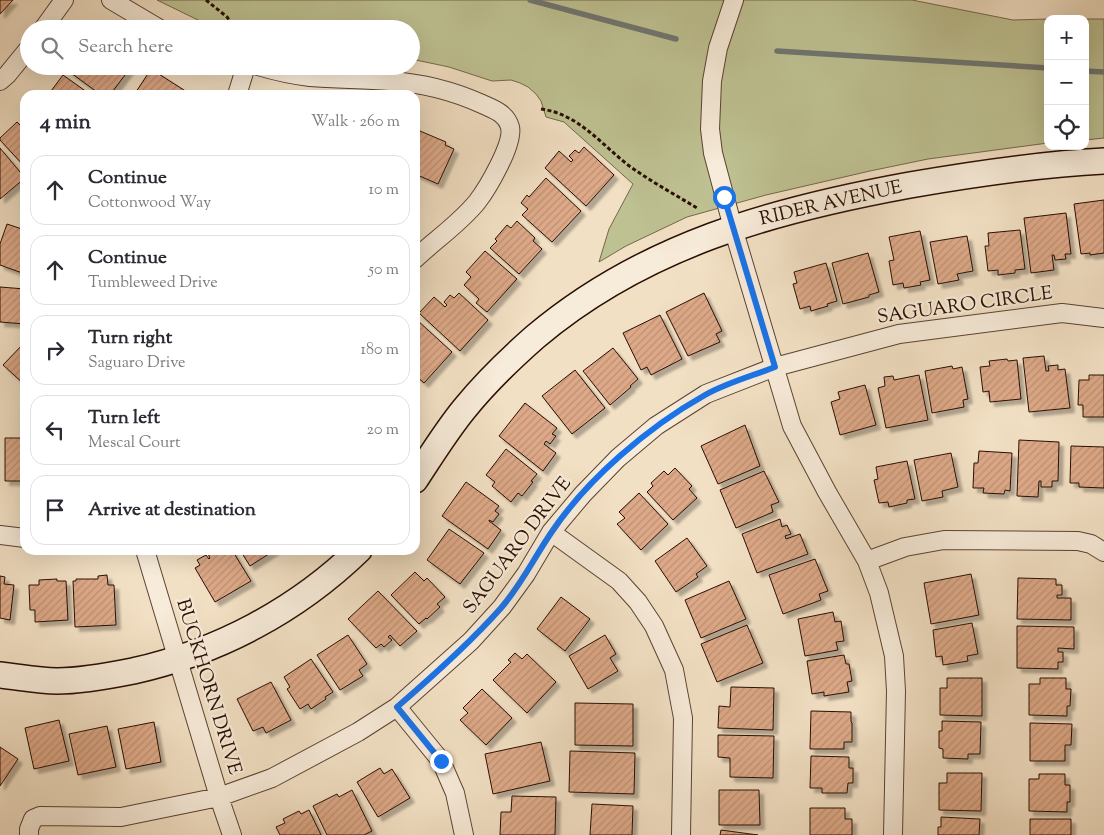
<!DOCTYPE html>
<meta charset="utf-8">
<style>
body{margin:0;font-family:"Sorts Mill Goudy",serif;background:#f2f2f3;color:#2b2b33}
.controls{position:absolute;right:15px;top:15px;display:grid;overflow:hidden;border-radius:10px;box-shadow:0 5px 20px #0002}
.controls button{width:45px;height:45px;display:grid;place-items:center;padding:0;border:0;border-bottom:1px solid #e1e1e2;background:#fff;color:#2b2b33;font:25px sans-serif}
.stop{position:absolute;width:15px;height:15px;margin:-11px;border:4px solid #1a73e8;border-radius:50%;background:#fff}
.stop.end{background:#1a73e8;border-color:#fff;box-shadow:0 1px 5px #0008}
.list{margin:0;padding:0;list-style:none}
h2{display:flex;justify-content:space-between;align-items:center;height:65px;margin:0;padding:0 20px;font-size:21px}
h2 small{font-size:16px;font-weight:400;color:#7c7c81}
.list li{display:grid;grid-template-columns:32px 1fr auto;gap:15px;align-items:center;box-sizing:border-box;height:70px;margin:0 10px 10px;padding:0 10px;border:1px solid #e1e1e2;border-radius:15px}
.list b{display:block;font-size:19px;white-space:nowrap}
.list p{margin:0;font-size:16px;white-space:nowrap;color:#7c7c81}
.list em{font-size:16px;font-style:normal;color:#7c7c81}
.icon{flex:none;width:28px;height:28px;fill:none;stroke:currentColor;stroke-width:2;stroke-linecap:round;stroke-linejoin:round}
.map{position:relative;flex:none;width:1104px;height:835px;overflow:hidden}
.search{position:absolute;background:#fff;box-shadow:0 5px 20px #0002;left:20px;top:20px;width:400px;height:55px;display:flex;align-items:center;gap:12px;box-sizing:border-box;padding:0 18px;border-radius:28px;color:#7c7c81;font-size:19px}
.panel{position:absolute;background:#fff;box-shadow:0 5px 20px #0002;left:20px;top:90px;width:400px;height:465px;border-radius:15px}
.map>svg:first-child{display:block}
.green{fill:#bec192;stroke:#74684a}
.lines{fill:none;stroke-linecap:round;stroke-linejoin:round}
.stream{stroke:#6f7671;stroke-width:5.5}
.building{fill:url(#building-hatch);stroke:#290e02;filter:url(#shadow)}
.street-casing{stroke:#5b4232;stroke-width:20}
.secondary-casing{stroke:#290e02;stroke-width:28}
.path{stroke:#290e02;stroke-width:3;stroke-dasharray:4 2.5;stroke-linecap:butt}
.street{stroke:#f7ebd9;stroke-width:18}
.secondary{stroke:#f7ebd9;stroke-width:25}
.route{stroke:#1a73e8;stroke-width:6}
.labels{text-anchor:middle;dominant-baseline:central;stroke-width:4.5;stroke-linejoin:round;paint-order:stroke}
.street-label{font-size:19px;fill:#290e02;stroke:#f7ebd9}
</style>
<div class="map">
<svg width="1104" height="835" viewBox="0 0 1104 835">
<defs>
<pattern id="building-hatch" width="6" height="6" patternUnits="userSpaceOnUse" patternTransform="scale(1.25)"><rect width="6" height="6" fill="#dda988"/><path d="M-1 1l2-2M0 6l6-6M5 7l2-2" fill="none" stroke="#be9074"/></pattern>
<filter id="shadow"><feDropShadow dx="4.5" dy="4.5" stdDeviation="1" flood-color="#0004"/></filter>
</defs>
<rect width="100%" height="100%" fill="#f2e0c4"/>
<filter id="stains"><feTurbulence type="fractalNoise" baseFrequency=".004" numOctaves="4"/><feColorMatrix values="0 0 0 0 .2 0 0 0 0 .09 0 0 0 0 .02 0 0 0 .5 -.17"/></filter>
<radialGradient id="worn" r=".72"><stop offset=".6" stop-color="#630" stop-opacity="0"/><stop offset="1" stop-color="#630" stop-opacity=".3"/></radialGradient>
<!-- green -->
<path class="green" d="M157,0H912L1013,20L1048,19V143L928,159L870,171L766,195L687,217L626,246L599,262L609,229L633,184L564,122L546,117L541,101L536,94L528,87L520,83L511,80L492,81L449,67L411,59V29H219L200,21Z
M1085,19H1104V138L1085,140Z"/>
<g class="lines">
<!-- stream -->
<path class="stream" d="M530,0L676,39
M777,51L1048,68
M1085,71L1104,72"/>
</g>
<!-- building -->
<path class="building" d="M0,0H13L0,14Z
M70,66H131V67L110,95H101L67,70Z
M151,69L187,92L185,95H134Z
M63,75L91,95H48Z
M17,122L25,130V167L0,140V138Z
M420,131L446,142L445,145L454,149L438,184L415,174V143Z
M584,147L614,175L586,206L545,168L559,151L571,162L573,160L569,156L575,150L579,153Z
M0,148L25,178L0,199Z
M546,178L581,211L552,242L522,215L528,209L521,203L527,195L529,197Z
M1104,200V253L1090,255V253L1081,254L1074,204Z
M1066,213L1071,254H1065L1066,259L1055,260L1054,255H1052L1054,270L1031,273L1024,218Z
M517,221L535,238L533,241L542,249L519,274L490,248L497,241L495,239L507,225L511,228Z
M7,224L25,230V274L0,265V244Z
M1020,230L1025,269L1015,270V273L998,275V270L988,271L985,246H989L988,233Z
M920,231L930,280L920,282L921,285L904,288L903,283L893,285L889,261L894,260L889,237Z
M967,236L973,271L957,274L959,280L938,284L930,242Z
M485,251L517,279L487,312L476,303L479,299L464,285L471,277L466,272Z
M868,253L879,292L869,295V297L843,304L832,263Z
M826,263L837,301L827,304L828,306L811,311L810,306L800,309L793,284L797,283L794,272Z
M0,287L25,289V324L0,322Z
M459,293L488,320L460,351L419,313L434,297L445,307L447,305L444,302L450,295L454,298Z
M704,293L722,331L716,334L720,342L688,356L666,312Z
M660,315L682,359L651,375L647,367L641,370L623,333Z
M417,320L452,352L424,383L415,375V322Z
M25,342V385L3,365Z
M613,348L638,379L630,386L631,387L610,405L583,371Z
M1044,356L1046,371H1049L1048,366L1058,365V370L1065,369L1070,408L1029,412L1023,358Z
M1007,359L1008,361L1017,360L1021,399L990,402L989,391L983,392L980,367L990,366L989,361Z
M952,366L953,369L962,367L968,399L963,400L964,407L932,413L925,371Z
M575,370L605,408L572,434L542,396Z
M919,375L928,420L886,428L878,388L885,386L884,377L893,376L894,380Z
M1089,375H1104V417H1083V405H1078L1079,380H1089Z
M865,385L876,425L840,435L831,402L840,399L838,392Z
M525,403L557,428L552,434L556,436L550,444L546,441L544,444L556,453L543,471L499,436Z
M745,425L760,466L718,484L701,446Z
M5,438H25V481H5Z
M1019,440L1059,442L1058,481H1052V487H1041V481H1039L1038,497L1017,496Z
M1071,446L1104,447V488L1079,487V483H1070Z
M506,449L537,474L531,481L533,482L522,496L518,493L511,502L492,486L495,482L486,475Z
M979,451L1012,453L1010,491L1005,490L1004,494L983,493L984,488H973L974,463H978Z
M951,453L958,487L942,491L943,497L922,501L914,460Z
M907,461L915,499L907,500V503L889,507L888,502L879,503L874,480L878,479L876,467Z
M675,468L692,486L689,489L697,498L673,520L647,492L653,486L651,483L664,471L668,475Z
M764,471L779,502L771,505L773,512L736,528L720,490Z
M466,482L499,506L495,511L499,514L493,522L489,520V521L501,530L488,549L442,516Z
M639,493L668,524L641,550L617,524L625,518L619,512Z
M780,519L782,527L787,525L791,534L785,536L786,539L800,534L808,554L757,573L742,534Z
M449,529L484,553L460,584L427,560Z
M687,538L707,566L696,574L698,577L676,592L655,561Z
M206,550H232L251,581L215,602L195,568L200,565L197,560L206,555L209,559L210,558Z
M240,550H275L250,566Z
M815,559L828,591L819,594L821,600L783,614L769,575Z
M415,572L424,581L427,578L445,597L437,604L440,607L427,619L426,618L419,624L391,595Z
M971,574L979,615L931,624L924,583Z
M107,575L108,585H114L116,625L75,627L73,581H76V579H98V576Z
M0,576L5,577L4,584L14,585L10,620L0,618Z
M1018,578L1056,579V585H1062V595H1057V598H1071V620L1017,619Z
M57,579V581H66L68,620L35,622V610H30L29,585H39V580Z
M729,581L746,619L701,638L685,600Z
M378,591L417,631L400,646L390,635L388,637L392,640L384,647L381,644L376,648L348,619Z
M561,597L590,619L565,651L537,629Z
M833,612L835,622L841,621L844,641L836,642L838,650L805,656L798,619Z
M972,623L978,654L967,656L968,661L943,665L942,656L936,657L933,630Z
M747,625L763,663L717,682L701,644Z
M1017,626L1074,627V649L1058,648V652H1063V662H1058V669L1017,668Z
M348,635L367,664L359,670L363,676L340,690L317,655Z
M605,635L616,654L610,658L618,671L588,689L569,656Z
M515,653L522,659L527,654L556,682L527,713L493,680L511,662L508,660Z
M844,655L846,664H849L852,681L847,682L849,692L824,696V692L812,694L807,661Z
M311,659L333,692L325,697L326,699L311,709L308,704L300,709L287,689L290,687L284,677Z
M947,678H982V716L940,715V688H947Z
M1040,678H1066V689H1071L1070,706H1067V716L1029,715V684H1040Z
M271,682L291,720L266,733L263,727L253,731L237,699Z
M731,687L774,688L773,730L718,728L719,706L730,707Z
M482,689L512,718L486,745L460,720L468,713L463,708Z
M575,703L633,704V746L575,745Z
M811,711L851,712V722L852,723V742H844V749H810Z
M59,720L69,761L34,769L25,728Z
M942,721L981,722L980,754H968V759L943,758V749L939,748V731H942Z
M154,722L161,762L126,769L118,729Z
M1030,723L1072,724L1071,745H1065V761H1030Z
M107,726L116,767L78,775L69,734Z
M718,735L774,736L773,778L730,777V758L718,757Z
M541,742L550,781L493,794L485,754Z
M0,747L18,759L0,786Z
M570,751L635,753L634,794L569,792Z
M811,756L849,757V768H853V783H848L847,793H822V788H810Z
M380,768L384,774L392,769L410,798L378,817L357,782Z
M947,773H982L981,811L939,810V783H947Z
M1039,774H1065V785H1070V802H1067V812L1029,811V779H1039Z
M352,790L372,831L364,835H327L313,806L337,794L339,797Z
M719,790H759L760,825H719Z
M512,796L556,797L555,835H500L501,812H511Z
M592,804L633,806L632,835H590Z
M810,808H845V819H852V835H810Z
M309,810L321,835H280L276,827L285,823L283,819L299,811L301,814Z
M941,817L980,819L979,835H938V827H941Z
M1030,819H1071V835H1030Z
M721,830L758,835H720Z"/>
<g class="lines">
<defs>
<path id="street" d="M111,0L160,29
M734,0L718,48L712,81L710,129L713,153L733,228L792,426L827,492L867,561L879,593L894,656L896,691L893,835
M43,29L64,0
M258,66C275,71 293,75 310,77C337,79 364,79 390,81C422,83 453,91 482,104C493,109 506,113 510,127C514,144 487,189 477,202C459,224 435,240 415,259
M0,81L7,75L29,48
M237,95L246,66
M551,532L619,581L638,602L654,626L674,670L683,718L681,835
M0,535L25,538
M145,550L219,797L232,835
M867,561L905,547L944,540L1078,541L1091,544L1104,552
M397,707L441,761L455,793L464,835
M29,835V829L33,819L40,816L121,817L219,797L272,778L358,732L397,707L471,641L502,607L526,574L551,532L583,494L618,458L656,426L706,394L775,367L899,334L1062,313L1104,318"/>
<path id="secondary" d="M415,480C431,456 446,431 465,408C486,382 510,359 535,337C644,245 773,210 910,185C974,174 1039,164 1104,161
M0,675C19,677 38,681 57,681C82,681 108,676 133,671C218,652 296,611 359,550"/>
</defs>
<!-- street casing -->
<use href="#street" class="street-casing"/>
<!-- secondary casing -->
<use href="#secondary" class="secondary-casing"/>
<!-- path -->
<path class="path" d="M206,0L227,17L236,29
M541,109C578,114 600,143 628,165C650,181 674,194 697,208"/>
<!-- street -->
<use href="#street" class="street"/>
<!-- secondary -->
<use href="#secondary" class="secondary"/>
</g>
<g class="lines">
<!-- route -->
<path class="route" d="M441,761L397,707C433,676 469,644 501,608C521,585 534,558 551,533C587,479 648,427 705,395C726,383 752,376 775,367L724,197"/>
</g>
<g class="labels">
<!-- street labels -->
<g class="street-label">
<text transform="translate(831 204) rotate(-13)">RIDER AVENUE</text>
<text transform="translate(965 306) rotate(-8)">SAGUARO CIRCLE</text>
<text transform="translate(518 546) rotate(-53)">SAGUARO DRIVE</text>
<text transform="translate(208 687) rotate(73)">BUCKHORN DRIVE</text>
</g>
</g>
<rect width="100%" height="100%" filter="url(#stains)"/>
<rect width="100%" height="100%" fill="url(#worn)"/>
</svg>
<div class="controls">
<button>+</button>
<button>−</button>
<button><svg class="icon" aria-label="locate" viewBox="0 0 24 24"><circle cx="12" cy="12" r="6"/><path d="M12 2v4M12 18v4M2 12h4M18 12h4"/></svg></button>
</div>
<div class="stop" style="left:724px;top:197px"></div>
<div class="stop end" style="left:441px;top:761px"></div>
<div class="search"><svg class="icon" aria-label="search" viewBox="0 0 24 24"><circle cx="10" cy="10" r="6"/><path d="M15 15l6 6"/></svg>Search here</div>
<section class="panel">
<h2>4 min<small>Walk · 260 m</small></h2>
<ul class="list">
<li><svg class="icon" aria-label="ahead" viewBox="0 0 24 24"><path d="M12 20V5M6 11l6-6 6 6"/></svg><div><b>Continue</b><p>Cottonwood Way</p></div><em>10 m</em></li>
<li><svg class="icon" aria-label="ahead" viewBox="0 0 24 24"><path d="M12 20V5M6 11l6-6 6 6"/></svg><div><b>Continue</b><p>Tumbleweed Drive</p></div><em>50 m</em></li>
<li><svg class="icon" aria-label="right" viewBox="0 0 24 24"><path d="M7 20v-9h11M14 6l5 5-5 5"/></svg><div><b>Turn right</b><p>Saguaro Drive</p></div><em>180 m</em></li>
<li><svg class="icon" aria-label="left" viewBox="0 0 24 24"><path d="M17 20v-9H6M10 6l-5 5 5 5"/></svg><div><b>Turn left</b><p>Mescal Court</p></div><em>20 m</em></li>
<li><svg class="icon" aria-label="arrive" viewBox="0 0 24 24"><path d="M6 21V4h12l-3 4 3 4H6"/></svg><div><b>Arrive at destination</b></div></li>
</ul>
</section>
</div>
